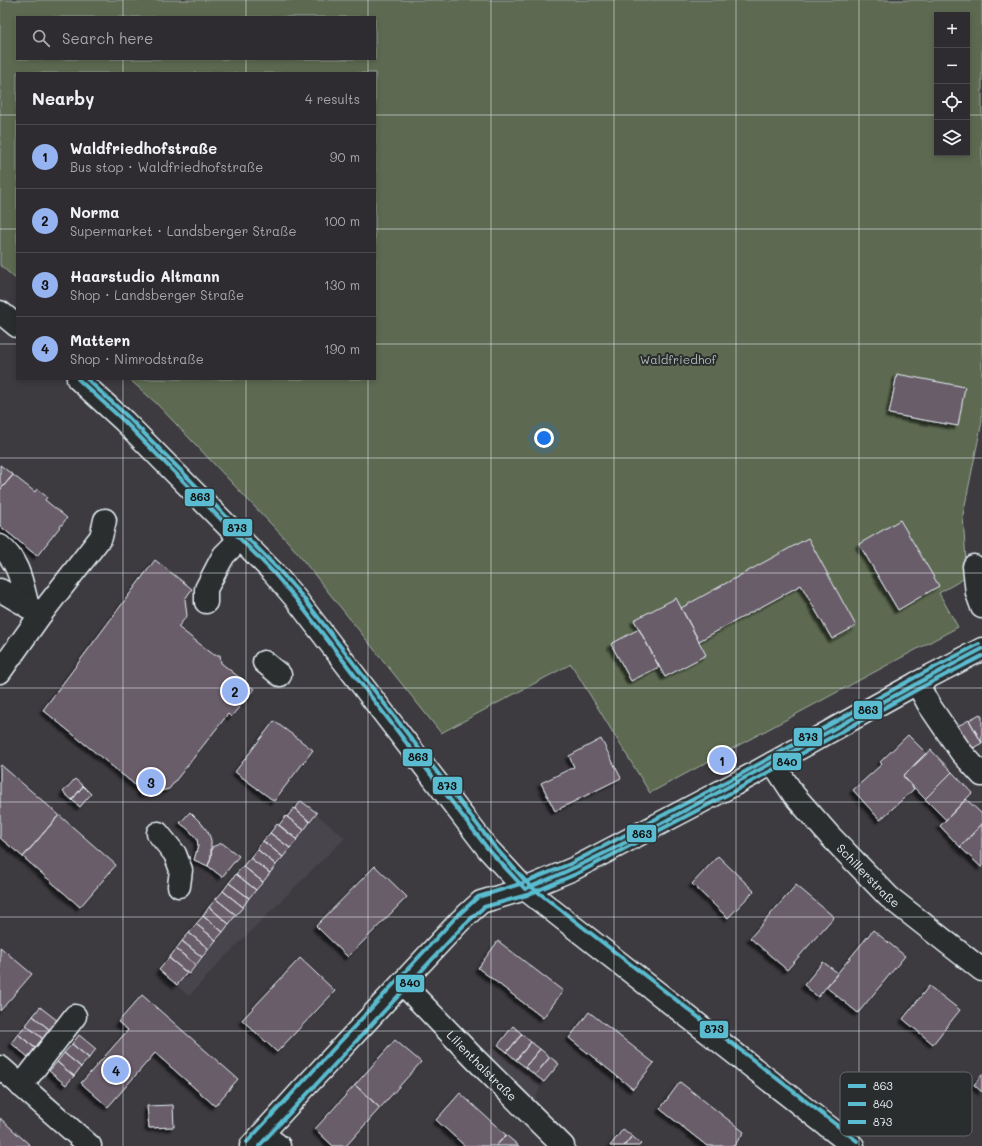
<!DOCTYPE html>
<meta charset="utf-8">
<style>
body{margin:0;font-family:Mali,sans-serif;background:#3a383c;color:#f1f3f6}
.controls{position:absolute;right:12px;top:12px;display:grid;overflow:hidden;border-radius:0px;box-shadow:0 2px 6px #0003}
.controls button{width:36px;height:36px;display:grid;place-items:center;padding:0;border:0;border-bottom:1px solid #49484c;background:#2e2c30;color:#f1f3f6;font:20px sans-serif}
.you{position:absolute;left:544px;top:438px;width:14px;height:14px;margin:-10px;border:3px solid #fff;border-radius:50%;background:#1a73e8;box-shadow:0 0 0 6px #1a73e833}
.badge{display:grid;place-items:center;width:26px;height:26px;border-radius:50%;background:#95b2f1;color:#111;font-size:13px;font-weight:700}
.pin{position:absolute;translate:-50% -50%;border:2px solid #fff;box-shadow:0 1px 4px #0006}
.list{margin:0;padding:0;list-style:none}
h2{display:flex;justify-content:space-between;align-items:center;height:52px;margin:0;padding:0 16px;font-size:17px}
h2 small{font-size:13px;font-weight:400;color:#a7a7ab}
.list li{display:grid;grid-template-columns:26px 1fr auto;gap:12px;align-items:center;box-sizing:border-box;height:64px;padding:0 16px;border-top:1px solid #49484c}
.list b{display:block;font-size:15px;white-space:nowrap}
.list p{margin:0;font-size:13px;white-space:nowrap;color:#a7a7ab}
.list em{font-size:13px;font-style:normal;color:#a7a7ab}
.icon{flex:none;width:22px;height:22px;fill:none;stroke:currentColor;stroke-width:2;stroke-linecap:round;stroke-linejoin:round}
.map{position:relative;flex:none;width:982px;height:1146px;overflow:hidden}
.search{position:absolute;background:#2e2c30;box-shadow:0 2px 6px #0003;left:16px;top:16px;width:360px;height:44px;display:flex;align-items:center;gap:10px;box-sizing:border-box;padding:0 14px;border-radius:0px;color:#a7a7ab;font-size:15px}
.panel{position:absolute;background:#2e2c30;box-shadow:0 2px 6px #0003;left:16px;top:72px;width:360px;height:308px;border-radius:0px}
.map>svg:first-child{display:block}
.built{fill:#4a454d}
.green{fill:#5d6a51;stroke:#a2aea4;fill-rule:evenodd}
.building{fill:#6a5d6b;stroke:#e8f1f8;filter:url(#shadow)}
.lines{fill:none;stroke-linecap:round;stroke-linejoin:round}
.minor-casing{stroke:#e8f1f8;stroke-width:25}
.minor{stroke:#2a2d2e;stroke-width:22}
.bus-1-casing{stroke:#2a2d2e;stroke-width:7}
.bus-2-casing{stroke:#2a2d2e;stroke-width:7}
.bus-3-casing{stroke:#2a2d2e;stroke-width:7}
.bus-1{stroke:#5abcd0;stroke-width:4}
.bus-2{stroke:#5abcd0;stroke-width:4}
.bus-3{stroke:#5abcd0;stroke-width:4}
.grid{fill:none;stroke:#e8f1f8;stroke-width:1;stroke-opacity:0.55}
.labels{text-anchor:middle;dominant-baseline:central;stroke-width:4;stroke-linejoin:round;paint-order:stroke}
.park-label{font-size:12px;fill:#b0bbb5;stroke:#2a2d2e}
.street-label{font-size:12px;fill:#e8f1f8;stroke:#2a2d2e}
.key{fill:#2a2d2e;stroke:#63686b;stroke-width:1}
.key-label{font-size:11px;fill:#e8f1f8}
.line-badge{stroke:#2a2d2e;stroke-width:1.5}
.pale-badge-label{font-size:11px;text-anchor:middle;font-weight:bold;fill:#111}
</style>
<div class="map">
<svg width="982" height="1146" viewBox="0 0 982 1146">
<defs>
<filter id="shadow"><feDropShadow dx="-3.5" dy="3.5" stdDeviation="1" flood-color="#0009"/></filter>
</defs>
<rect width="100%" height="100%" fill="#3d3b40"/>
<filter id="ink" filterUnits="userSpaceOnUse"><feTurbulence type="fractalNoise" baseFrequency=".025" numOctaves="2"/><feDisplacementMap in="SourceGraphic" scale="8" xChannelSelector="R" yChannelSelector="G"/><feConvolveMatrix kernelMatrix="1 2 1 2 8 2 1 2 1" color-interpolation-filters="sRGB"/></filter>
<g filter="url(#ink)">
<!-- built -->
<path class="built" d="M301,801L345,838L318,864L217,965L189,996L159,970L277,824L280,825Z
M513,1026L559,1064L540,1087L536,1097V1108L482,1055L498,1045Z"/>
<!-- green -->
<path class="green" d="M0,0H982V421L963,515L967,577L939,593L958,627L650,793L571,664L441,733L290,544L156,403L129,379H375V73H17V280L0,265ZM937,15H967V153H937ZM17,17H375V59H17Z"/>
<!-- building -->
<path class="building" d="M897,374L965,387L958,426L889,414Z
M0,465L13,475L0,490Z
M13,475L35,492L37,489L47,497L45,500L67,518L37,556L0,526V490Z
M900,520L939,586L898,610L859,544Z
M808,538L856,626L832,639L801,585L699,641L681,608Z
M155,560L192,589L185,599L187,616L178,627L214,655H220L221,663L254,689L231,717L228,714L169,789L161,791L141,794L140,789L43,710Z
M676,598L706,655L665,677L634,620Z
M639,629L659,667L631,681L611,644Z
M980,714L982,717V743L969,720Z
M969,720L982,743L970,750L956,727Z
M274,721L313,750L274,801L235,772Z
M908,735L926,753L903,776L914,789L880,820L853,790L882,764L880,762Z
M601,739L621,778L555,811L541,783L574,767L569,756Z
M931,750L952,772L925,799L903,776Z
M1,765L59,815L23,857L0,838V767Z
M952,772L972,793L946,820L925,799Z
M75,779L83,786L72,800L63,792Z
M83,786L91,794L80,807L72,800Z
M966,799L982,814V824L960,847L940,826Z
M301,801L317,813L310,822L295,809Z
M294,808L310,822L304,830L287,817Z
M190,812L202,824L208,832L211,840V857L208,866L194,860L198,846L197,839L189,830L180,823Z
M59,815L116,865L80,907L23,857Z
M286,816L304,830L297,839L279,825Z
M277,824L297,840L290,848L270,833Z
M982,824V867H981L960,847Z
M270,833L290,848L283,857L263,841Z
M263,841L283,857L276,865L257,849Z
M222,843L239,856L222,877L208,866L211,857L212,847Z
M257,849L276,865L270,873L250,858Z
M718,856L754,891L728,918L692,884Z
M250,858L270,873L263,882L243,866Z
M243,866L263,882L256,890L236,874Z
M375,866L407,897L348,957L316,926Z
M236,874L256,890L249,898L229,883Z
M229,883L249,898L243,907L223,891Z
M796,885L834,917L787,970L750,938Z
M223,891L243,907L236,915L216,899Z
M216,899L236,915L229,924L209,907Z
M209,907L229,924L223,932L203,916Z
M203,916L223,932L216,940L196,924Z
M196,924L216,940L209,949L189,933Z
M873,930L905,956L858,1013L826,987Z
M189,933L209,949L202,957L182,941Z
M182,941L202,957L196,965L176,949Z
M498,941L563,991L543,1018L478,968Z
M0,947L32,974L0,1011Z
M176,949L196,965L189,974L169,958Z
M169,958L187,973L177,985L159,970Z
M300,958L335,991L277,1052L242,1020Z
M823,962L838,973L818,997L804,985Z
M929,986L960,1010L933,1044L903,1019Z
M142,995L238,1079L215,1106L155,1053L108,1107L81,1083L128,1030L118,1022Z
M40,1007L58,1021L50,1030L33,1016Z
M589,1012L654,1063L633,1089L569,1038Z
M33,1016L50,1030L43,1039L26,1025Z
M26,1025L43,1039L35,1048L18,1034Z
M513,1026L522,1034L507,1052L498,1045Z
M18,1034L35,1048L28,1057L11,1043Z
M522,1034L531,1042L516,1060L507,1052Z
M79,1035L96,1049L89,1058L72,1044Z
M395,1040L421,1062L380,1108L355,1085Z
M531,1042L540,1049L525,1067L516,1060Z
M72,1044L89,1058L81,1067L64,1053Z
M540,1049L550,1057L535,1075L525,1067Z
M64,1053L81,1067L74,1076L57,1062Z
M550,1057L559,1064L544,1082L535,1075Z
M57,1062L74,1076L66,1085L49,1071Z
M982,1074V1092L974,1085Z
M680,1082L744,1132L734,1146H707L660,1109Z
M355,1085L380,1108L346,1146H333L315,1129Z
M460,1093L506,1135L496,1146H465L436,1120Z
M173,1105L174,1127L149,1128L147,1106Z
M0,1118L14,1131L31,1146H0Z
M623,1129L632,1136L624,1146H610Z
M506,1135L519,1146H496Z
M632,1136L641,1144L639,1146H624Z"/>
<g class="lines">
<defs>
<g id="minor">
<path d="M0,312L17,326"/>
<path d="M78,379L124,421L273,572L296,599L488,849L525,889L853,1146"/>
<path d="M0,546C19,561 22,584 28,607"/>
<path d="M974,566L977,593L982,607"/>
<path d="M0,590L41,614L0,672"/>
<path d="M206,602V589L220,562L224,555L241,538"/>
<path d="M41,614L101,537L105,520"/>
<path d="M264,662L280,675"/>
<path d="M917,683L929,705L961,752L982,775"/>
<path id="s1" d="M773,763L794,795L830,836L889,897L982,970"/>
<path d="M158,833L175,854L181,870L179,886"/>
<path id="s2" d="M402,983L473,1057L563,1146"/>
<path d="M0,1067L90,1146"/>
<path d="M21,1086L75,1016"/>
<path d="M263,1134L279,1146"/>
<path d="M251,1146L305,1087L460,921L481,902L525,889L573,869L735,784L917,683L982,649"/>
</g>
</defs>
<!-- minor casing -->
<use href="#minor" class="minor-casing"/>
<!-- minor -->
<use href="#minor" class="minor"/>
<defs>
<path id="bus-1" d="M78,379L124,421L273,572L296,599L488,849L525,889
M525,889C584,866 640,835 695,805C791,753 886,699 982,649"/>
<path id="bus-2" d="M259,1146L464,925L484,907L527,895L576,874L738,789L920,688L982,656"/>
<path id="bus-3" d="M87,379L128,417L277,568L301,595L493,845L529,885L857,1141
M247,1142L456,917L478,897L523,883L570,864L732,779L914,678L979,644"/>
</defs>
<!-- bus-1 casing -->
<use href="#bus-1" class="bus-1-casing"/>
<!-- bus-2 casing -->
<use href="#bus-2" class="bus-2-casing"/>
<!-- bus-3 casing -->
<use href="#bus-3" class="bus-3-casing"/>
<!-- bus-1 -->
<use href="#bus-1" class="bus-1"/>
<!-- bus-2 -->
<use href="#bus-2" class="bus-2"/>
<!-- bus-3 -->
<use href="#bus-3" class="bus-3"/>
</g>
</g>
<!-- grid -->
<path class="grid" d="M123,0V17M246,0V17M368,0V17M491,0V1146M614,0V1146M736,0V1146M859,0V1146M123,59V73M246,59V73M368,59V73M0,115H17M375,115H937M967,115H982M0,229H17M375,229H982M0,344H17M375,344H982M123,379V1146M246,379V1146M368,379V1146M0,458H982M0,573H982M0,688H982M0,802H982M0,917H982M0,1031H982"/>
<g class="labels">
<!-- park labels -->
<g class="park-label">
<text x="678" y="359">Waldfriedhof</text>
</g>
<!-- street labels -->
<g class="street-label">
<text stroke="none"><textPath href="#s1" startOffset="148">Schillerstraße</textPath></text>
<text stroke="none"><textPath href="#s2" startOffset="115">Lilienthalstraße</textPath></text>
</g>
</g>
<!-- legend -->
<rect x="840" y="1072" width="132" height="64" rx="6" class="key"/>
<rect x="848" y="1084" width="18" height="4" fill="#5abcd0"/>
<rect x="848" y="1102" width="18" height="4" fill="#5abcd0"/>
<rect x="848" y="1120" width="18" height="4" fill="#5abcd0"/>
<g class="key-label">
<text x="873" y="1090">863</text>
<text x="873" y="1108">840</text>
<text x="873" y="1126">873</text>
</g>
<g class="line-badge">
<rect x="184" y="488" width="31" height="19" rx="4" fill="#5abcd0"/>
<rect x="222" y="518" width="31" height="19" rx="4" fill="#5abcd0"/>
<rect x="853" y="700" width="30" height="20" rx="4" fill="#5abcd0"/>
<rect x="793" y="727" width="30" height="20" rx="4" fill="#5abcd0"/>
<rect x="402" y="748" width="31" height="19" rx="4" fill="#5abcd0"/>
<rect x="772" y="752" width="30" height="19" rx="4" fill="#5abcd0"/>
<rect x="432" y="776" width="31" height="19" rx="4" fill="#5abcd0"/>
<rect x="626" y="824" width="31" height="19" rx="4" fill="#5abcd0"/>
<rect x="395" y="974" width="30" height="19" rx="4" fill="#5abcd0"/>
<rect x="699" y="1020" width="30" height="19" rx="4" fill="#5abcd0"/>
</g>
<g class="pale-badge-label">
<text x="200" y="501">863</text>
<text x="237" y="532">873</text>
<text x="868" y="714">863</text>
<text x="808" y="741">873</text>
<text x="418" y="761">863</text>
<text x="787" y="766">840</text>
<text x="447" y="790">873</text>
<text x="642" y="838">863</text>
<text x="410" y="987">840</text>
<text x="714" y="1033">873</text>
</g>
</svg>
<div class="controls">
<button>+</button>
<button>−</button>
<button><svg class="icon" aria-label="locate" viewBox="0 0 24 24"><circle cx="12" cy="12" r="6"/><path d="M12 2v4M12 18v4M2 12h4M18 12h4"/></svg></button>
<button><svg class="icon" aria-label="layers" viewBox="0 0 24 24"><path d="M12 4l9 5-9 5-9-5zM3 14l9 5 9-5"/></svg></button>
</div>
<div class="you"></div>
<div class="pin badge" style="left:722px;top:760px">1</div>
<div class="pin badge" style="left:235px;top:691px">2</div>
<div class="pin badge" style="left:151px;top:782px">3</div>
<div class="pin badge" style="left:116px;top:1070px">4</div>
<div class="search"><svg class="icon" aria-label="search" viewBox="0 0 24 24"><circle cx="10" cy="10" r="6"/><path d="M15 15l6 6"/></svg>Search here</div>
<section class="panel">
<h2>Nearby<small>4 results</small></h2>
<ul class="list">
<li><span class="badge">1</span><div><b>Waldfriedhofstraße</b><p>Bus stop · Waldfriedhofstraße</p></div><em>90 m</em></li>
<li><span class="badge">2</span><div><b>Norma</b><p>Supermarket · Landsberger Straße</p></div><em>100 m</em></li>
<li><span class="badge">3</span><div><b>Haarstudio Altmann</b><p>Shop · Landsberger Straße</p></div><em>130 m</em></li>
<li><span class="badge">4</span><div><b>Mattern</b><p>Shop · Nimrodstraße</p></div><em>190 m</em></li>
</ul>
</section>
</div>
